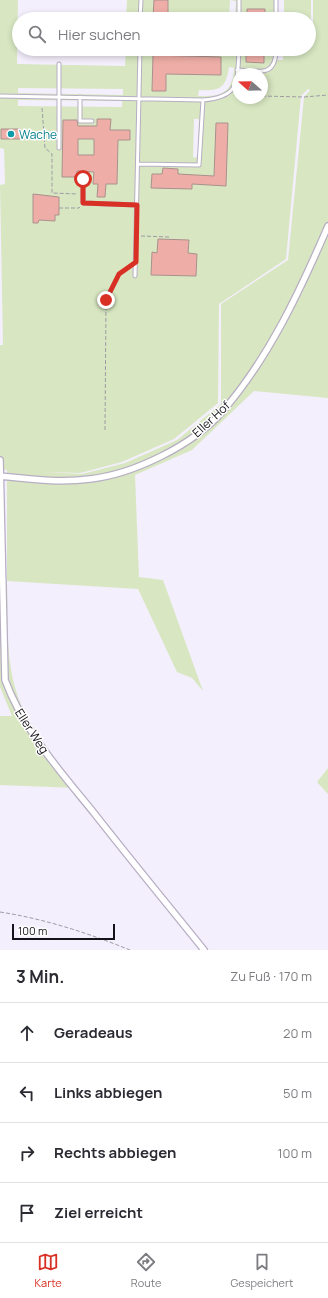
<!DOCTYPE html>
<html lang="de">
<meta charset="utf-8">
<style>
body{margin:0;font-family:Manrope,sans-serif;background:#f7f7f7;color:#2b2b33}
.compass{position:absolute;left:232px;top:68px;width:36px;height:36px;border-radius:50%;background:#fff;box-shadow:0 2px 6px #0003;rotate:290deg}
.scale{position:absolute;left:12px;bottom:10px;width:103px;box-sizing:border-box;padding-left:4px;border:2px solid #151219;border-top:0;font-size:11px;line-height:14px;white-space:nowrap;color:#151219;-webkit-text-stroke:3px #fff;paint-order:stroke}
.stop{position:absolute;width:12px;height:12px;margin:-9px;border:3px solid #d93025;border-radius:50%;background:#fff}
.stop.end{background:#d93025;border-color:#fff;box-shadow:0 1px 4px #0008}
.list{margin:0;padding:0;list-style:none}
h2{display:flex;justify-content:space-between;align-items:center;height:52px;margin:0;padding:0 16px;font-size:17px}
h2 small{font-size:13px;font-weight:400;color:#7c7c81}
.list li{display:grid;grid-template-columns:26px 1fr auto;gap:12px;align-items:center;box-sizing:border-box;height:60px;padding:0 16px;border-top:1px solid #e1e1e2}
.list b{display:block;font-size:15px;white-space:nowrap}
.list em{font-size:13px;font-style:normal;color:#7c7c81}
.icon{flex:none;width:22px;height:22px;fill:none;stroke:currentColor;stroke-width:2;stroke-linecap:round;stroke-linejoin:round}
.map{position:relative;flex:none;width:328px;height:950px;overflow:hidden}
.search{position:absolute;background:#fff;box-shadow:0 2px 6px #0003;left:12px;right:12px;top:12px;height:44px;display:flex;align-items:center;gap:10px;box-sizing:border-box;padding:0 14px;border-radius:22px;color:#7c7c81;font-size:15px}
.sheet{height:292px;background:#fff}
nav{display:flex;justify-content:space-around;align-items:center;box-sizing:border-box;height:56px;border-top:1px solid #e1e1e2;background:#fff;font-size:11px;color:#7c7c81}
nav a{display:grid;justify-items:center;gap:2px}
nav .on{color:#d93025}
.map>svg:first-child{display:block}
.green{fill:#d8e7c2;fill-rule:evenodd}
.building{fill:#eeaea7;stroke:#aa908d;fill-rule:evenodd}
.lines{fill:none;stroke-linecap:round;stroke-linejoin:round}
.service-casing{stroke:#b7aec3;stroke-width:5}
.minor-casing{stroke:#b7aec3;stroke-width:8}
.path{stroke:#9f9ba6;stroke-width:1;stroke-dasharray:4 2;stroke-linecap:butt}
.service{stroke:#fff;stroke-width:3}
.minor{stroke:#fff;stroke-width:5.5}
.route{stroke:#d93025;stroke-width:5}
.culture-dot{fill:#0f9aa8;stroke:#fff;stroke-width:1.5}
.labels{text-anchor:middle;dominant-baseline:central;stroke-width:3;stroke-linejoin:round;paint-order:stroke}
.culture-label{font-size:12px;fill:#0d838f;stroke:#fff;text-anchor:start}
.street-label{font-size:12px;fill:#151219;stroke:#fff}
</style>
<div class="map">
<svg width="328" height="950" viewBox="0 0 328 950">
<rect width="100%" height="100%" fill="#f4effc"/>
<!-- green -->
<path class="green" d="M0,0H18L17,64L125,66L126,49H277V60H283V49H309V19H284V0H311V30L313,29V0H328V398L254,391L192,450L135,475L139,577L163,580L203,691L192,678L177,672L138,589L7,581C8,607 6,643 11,669C18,715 47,753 76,788L0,785V716H12L0,687V618L7,580V470L0,469V345H3L0,185L5,184L4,149L0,148ZM229,67L234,68C233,93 221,97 198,96L199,90C219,91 226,89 229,67ZM238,74H262V98H238ZM18,88L123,89V95L18,93ZM308,89L310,90L304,97L288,260L221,304V404L177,440L125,463L82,474L43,472L80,473L122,462L174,439L218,403L219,304L286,259L301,96ZM18,100L122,101V107L18,106ZM194,119H199L198,154L196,158L193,157Z
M127,0H278L277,19H235L236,1L230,0L229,19H126Z
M328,768V794L317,782Z"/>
<!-- building -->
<path class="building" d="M154,0H168V19H153Z
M247,9H265V19H247Z
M246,49H264V63L246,62Z
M153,55L221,57V75L166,74V91H152Z
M97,119H111L110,130H130V140H118L117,184H106L105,197H97L98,184H93L94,172L77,171V177H62L63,120H77L78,126H97ZM78,139H94V155H78Z
M216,123H228L226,186L192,184V189L151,188L152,174H162L163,168L178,169V174L214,176Z
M1,129H21V139H1Z
M33,194L59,197V215H55V221L39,220L38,223H33Z
M158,239L189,240L188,253L197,254L196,276L151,275L152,252L157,253Z"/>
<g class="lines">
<defs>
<path id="service" d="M140,19L141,0
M239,19V0
M276,19V0
M211,49H239
M237,70C259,71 276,78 276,49
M0,96L203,100C241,97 237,81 239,49
M80,97V121H92
M59,148V64
M138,164L199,165L203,100
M83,179V203L137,205
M135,276L140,49"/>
<path id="minor" d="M0,460L5,680C24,731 60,771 94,813C130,859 167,904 204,950
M0,476C30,479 60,483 90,479C134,474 193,445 222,412C269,358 300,291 328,226"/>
</defs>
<!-- service casing -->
<use href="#service" class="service-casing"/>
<!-- minor casing -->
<use href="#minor" class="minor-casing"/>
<!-- path -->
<path class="path" d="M262,96L304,97L328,95
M42,108L45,148L52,154V193L77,194
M59,208H79L80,207
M141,236L169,237
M105,430L106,300L119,274L130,265
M0,912C45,919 88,933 130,950"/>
<!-- service -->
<use href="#service" class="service"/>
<!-- minor -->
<use href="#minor" class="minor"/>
</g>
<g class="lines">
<!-- route -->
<path class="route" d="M83,179V203L137,205L136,262L119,274L106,300"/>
</g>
<!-- markers -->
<circle class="culture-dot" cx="11" cy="134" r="4"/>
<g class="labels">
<!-- culture labels -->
<g class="culture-label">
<text x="19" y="134">Wache</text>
</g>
<!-- street labels -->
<g class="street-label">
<text transform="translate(211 419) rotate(-43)">Eller Hof</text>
<text transform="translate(32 731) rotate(57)">Eller Weg</text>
</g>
</g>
</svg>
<svg class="compass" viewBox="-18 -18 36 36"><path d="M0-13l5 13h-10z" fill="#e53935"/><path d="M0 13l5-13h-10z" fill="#7c7c81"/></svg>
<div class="scale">100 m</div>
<div class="stop" style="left:83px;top:179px"></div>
<div class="stop end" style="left:106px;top:300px"></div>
<div class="search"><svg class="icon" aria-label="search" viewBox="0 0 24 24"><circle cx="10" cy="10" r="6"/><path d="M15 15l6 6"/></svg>Hier suchen</div>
</div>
<section class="sheet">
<h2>3 Min.<small>Zu Fuß · 170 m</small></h2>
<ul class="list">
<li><svg class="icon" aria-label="ahead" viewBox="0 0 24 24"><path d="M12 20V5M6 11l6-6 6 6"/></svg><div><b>Geradeaus</b></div><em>20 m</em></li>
<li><svg class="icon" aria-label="left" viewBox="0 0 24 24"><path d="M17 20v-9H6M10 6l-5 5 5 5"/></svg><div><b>Links abbiegen</b></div><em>50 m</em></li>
<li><svg class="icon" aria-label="right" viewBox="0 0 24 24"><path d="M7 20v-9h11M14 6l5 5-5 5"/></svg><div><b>Rechts abbiegen</b></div><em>100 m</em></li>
<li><svg class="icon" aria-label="arrive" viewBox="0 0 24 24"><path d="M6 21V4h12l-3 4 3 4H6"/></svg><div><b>Ziel erreicht</b></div></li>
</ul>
</section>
<nav>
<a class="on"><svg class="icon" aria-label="map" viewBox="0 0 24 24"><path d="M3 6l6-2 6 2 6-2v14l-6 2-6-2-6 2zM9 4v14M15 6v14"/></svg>Karte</a>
<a><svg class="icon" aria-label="directions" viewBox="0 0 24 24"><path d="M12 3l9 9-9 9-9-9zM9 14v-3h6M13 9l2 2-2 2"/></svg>Route</a>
<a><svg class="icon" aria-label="saved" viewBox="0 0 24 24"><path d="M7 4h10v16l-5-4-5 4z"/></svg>Gespeichert</a>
</nav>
